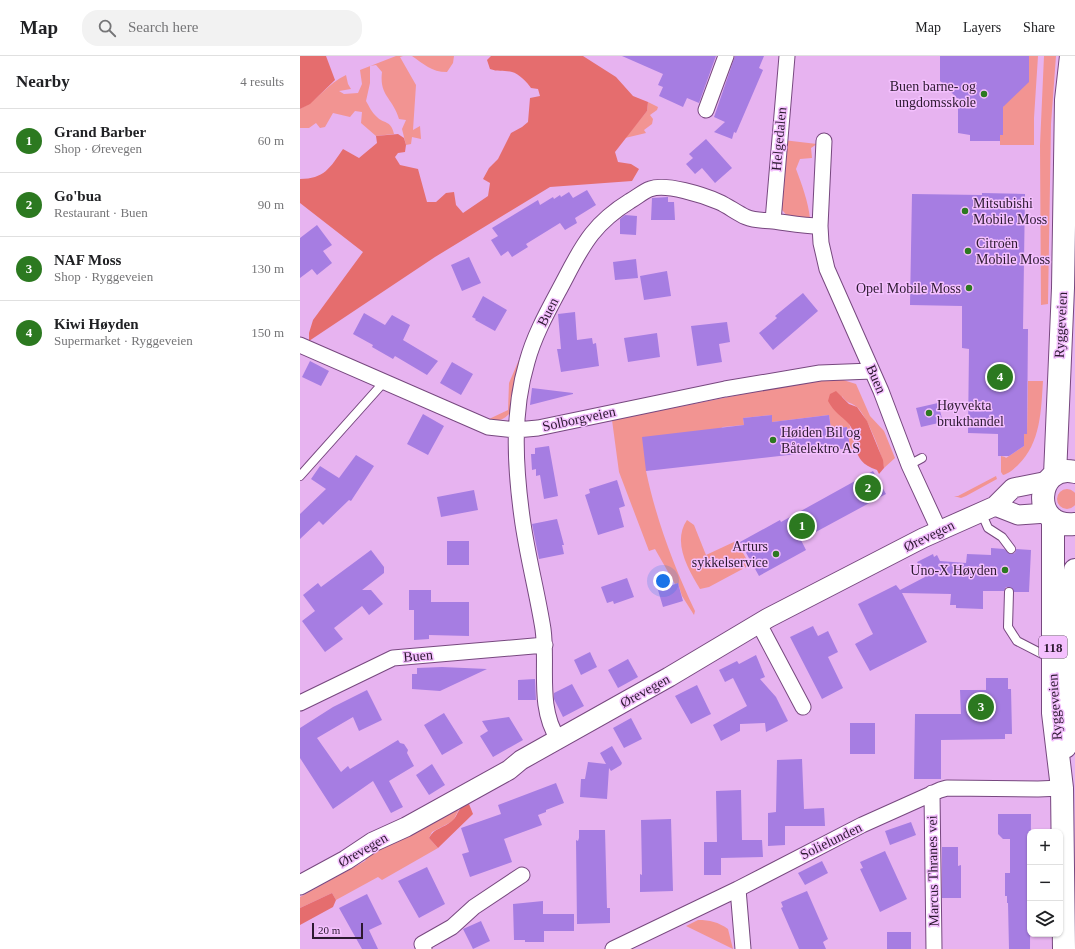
<!DOCTYPE html>
<meta charset="utf-8">
<style>
body{margin:0;font-family:"Times New Roman",serif;background:#f2f2f2;color:#202124}
.controls{position:absolute;right:12px;bottom:12px;display:grid;overflow:hidden;border-radius:8px;box-shadow:0 1px 3px #0004}
.controls button{width:36px;height:36px;display:grid;place-items:center;padding:0;border:0;border-bottom:1px solid #e0e0e0;background:#fff;color:#202124;font:20px sans-serif}
.scale{position:absolute;left:12px;bottom:10px;width:51px;box-sizing:border-box;padding-left:4px;border:2px solid #2c1930;border-top:0;font-size:11px;line-height:14px;white-space:nowrap;color:#2c1930;-webkit-text-stroke:3px #f4c0fe;paint-order:stroke}
.you{position:absolute;left:363px;top:525px;width:14px;height:14px;margin:-10px;border:3px solid #fff;border-radius:50%;background:#1a73e8;box-shadow:0 0 0 6px #1a73e833}
.badge{display:grid;place-items:center;width:26px;height:26px;border-radius:50%;background:#2c7920;color:#fff;font-size:13px;font-weight:700}
.pin{position:absolute;translate:-50% -50%;border:2px solid #fff;box-shadow:0 1px 4px #0006}
.list{margin:0;padding:0;list-style:none}
h2{display:flex;justify-content:space-between;align-items:center;height:52px;margin:0;padding:0 16px;font-size:17px}
h2 small{font-size:13px;font-weight:400;color:#757577}
.list li{display:grid;grid-template-columns:26px 1fr auto;gap:12px;align-items:center;box-sizing:border-box;height:64px;padding:0 16px;border-top:1px solid #e0e0e0}
.list b{display:block;font-size:15px;white-space:nowrap}
.list p{margin:0;font-size:13px;white-space:nowrap;color:#757577}
.list em{font-size:13px;font-style:normal;color:#757577}
.icon{flex:none;width:22px;height:22px;fill:none;stroke:currentColor;stroke-width:2;stroke-linecap:round;stroke-linejoin:round}
.map{position:relative;flex:none;width:775px;height:893px;overflow:hidden}
header{display:flex;align-items:center;gap:24px;box-sizing:border-box;height:56px;padding:0 20px;background:#fff;border-bottom:1px solid #e0e0e0}
header strong{font-size:19px}
nav{display:flex;gap:22px;margin-inline-start:auto;font-size:14px}
.search{width:280px;height:36px;background:#f2f2f2;display:flex;align-items:center;gap:10px;box-sizing:border-box;padding:0 14px;border-radius:16px;color:#757577;font-size:15px}
main{display:flex}
aside{flex:1;background:#fff}
.map>svg:first-child{display:block}
.green{fill:#f29492}
.forest{fill:#e56d6e}
.building{fill:#a67de2}
.lines{fill:none;stroke-linecap:round;stroke-linejoin:round}
.service-casing{stroke:#77487f;stroke-width:10}
.minor-casing{stroke:#77487f;stroke-width:17}
.tertiary-casing{stroke:#77487f;stroke-width:21}
.primary-casing{stroke:#77487f;stroke-width:24}
.service{stroke:#fff;stroke-width:8}
.minor{stroke:#fff;stroke-width:15}
.tertiary{stroke:#fff;stroke-width:19}
.primary{stroke:#fff;stroke-width:22}
.poi-dot{fill:#2c7920;stroke:#f4c0fe;stroke-width:1.5}
.labels{text-anchor:middle;dominant-baseline:central;stroke-width:3;stroke-linejoin:round;paint-order:stroke}
.shield{fill:#f4c0fe;stroke:#684b6e;stroke-width:1}
.shield-label{font-size:13px;font-weight:bold;fill:#2c1930}
.poi-label{font-size:14px;fill:#2c1930;stroke:#f4c0fe;text-anchor:end}
.street-label{font-size:14px;fill:#2c1930;stroke:#f4c0fe}
</style>
<header>
<strong>Map</strong>
<div class="search"><svg class="icon" aria-label="search" viewBox="0 0 24 24"><circle cx="10" cy="10" r="6"/><path d="M15 15l6 6"/></svg>Search here</div>
<nav><a>Map</a><a>Layers</a><a>Share</a></nav>
</header>
<main>
<aside>
<h2>Nearby<small>4 results</small></h2>
<ul class="list">
<li><span class="badge">1</span><div><b>Grand Barber</b><p>Shop · Ørevegen</p></div><em>60 m</em></li>
<li><span class="badge">2</span><div><b>Go'bua</b><p>Restaurant · Buen</p></div><em>90 m</em></li>
<li><span class="badge">3</span><div><b>NAF Moss</b><p>Shop · Ryggeveien</p></div><em>130 m</em></li>
<li><span class="badge">4</span><div><b>Kiwi Høyden</b><p>Supermarket · Ryggeveien</p></div><em>150 m</em></li>
</ul>
</aside>
<div class="map">
<svg width="775" height="893" viewBox="0 0 775 893">
<rect width="100%" height="100%" fill="#e7b3f0"/>
<!-- green -->
<path class="green" d="M96,0H103L100,1L116,29L113,74L120,70L121,83L112,81L111,88L106,89L102,73L106,64L99,63C93,42 79,40 82,16L76,9L70,10V27L66,45C69,50 72,57 77,61C84,68 91,64 94,78L76,80L61,67L62,56L55,55L50,61L33,57L25,71L20,72L16,67L9,72H0V53C18,44 28,27 46,19L48,28L51,33L39,35L44,38L58,37L62,28L60,14Z
M112,0H154L153,7L147,16C131,16 124,8 112,0Z
M729,0H738L734,62V89H700V79H703V51Z
M744,0H756L751,68L748,248L741,249L740,89Z
M348,46L358,51L357,54L350,59L353,63L352,68L344,74L346,77L325,82L347,55Z
M483,84L517,88L511,92L512,102L500,103L496,113C502,129 508,145 510,162L490,163L482,154L479,146Z
M227,285L212,354C207,362 199,367 189,363L208,354L209,327Z
M540,323L556,328L570,360L584,375L595,402L584,412C583,400 567,360 557,351C552,347 546,347 542,340L556,394L550,392L547,371L531,373L529,359L472,366V359L443,362L444,369L423,371L346,415C356,463 374,511 395,555L394,559L382,540L378,527L375,528L355,493L349,495L319,416L312,364L510,325Z
M728,325H743C741,354 741,387 718,409C714,413 708,418 703,419L701,416V400L705,401L706,402L724,390V378H727Z
M696,420L697,423L666,440L661,442L654,440H658Z
M757 443a10 10 0 1 1 20 0a10 10 0 1 1-20 0Z
M387,464L394,469L406,499L436,485L450,509L409,531L400,533C388,513 372,486 387,464Z
M160,751L153,765L132,776L129,782L138,792L82,824L78,821L36,844L32,837L0,852V841L65,805L72,794Z
M398,864C410,864 418,866 428,873L433,893L386,870Z"/>
<!-- forest -->
<path class="forest" d="M0,0H26L35,24L10,48L0,53Z
M191,0H283L316,21L333,40L348,46L347,55L315,96L318,106L331,108L339,113L332,125L250,131L135,201L9,285V277L13,264L63,196L0,147V123C24,123 30,112 43,93L59,102L77,87L76,80L98,78L104,82L106,89L105,96L98,97L95,101L100,109L118,113L127,146H136L146,137L154,136L156,149L163,157L188,140L190,127L183,123L189,112L198,103L211,77L222,71L228,66L230,42L240,40L238,33L231,32C228,27 218,17 212,16C204,14 198,16 190,13L187,4Z
M536,335L549,348L557,351L567,365L583,404L584,412L579,418L577,414C547,404 561,384 549,368C541,359 535,358 528,345L530,338Z
M169,748L173,758L138,792L129,782C134,772 144,772 152,765C160,758 155,753 169,748Z
M32,837L36,844L33,851L0,869V852Z"/>
<!-- building -->
<path class="building" d="M322,0H416L399,47L387,42L383,51L359,40L363,31L358,29L363,18Z
M435,0H464L459,12L463,14L436,77L434,76L432,83L414,76L425,66L414,61Z
M640,0H729V26L703,51V79H700V85H670V79L658,77V43L640,25Z
M406,83L432,112L415,127L402,112L395,118L386,108L393,102L389,98Z
M287,134L296,149L275,162L277,167L265,174L260,167L226,188L228,191L212,201L208,195L201,200L191,184L198,180L192,172L238,144L240,149L253,141L254,143L260,139L261,141L269,136L273,142Z
M682,137L725,138L723,273H728L727,378H724V390L709,400H698V378L668,377L669,293L662,292V250L610,249L612,138L682,139Z
M368,141V146H374L375,164H351L352,142Z
M325,159L337,160L336,179L320,178V163Z
M17,169L32,189L23,195L32,207L17,219L12,213L0,222V182Z
M169,201L181,227L162,235L151,209Z
M336,203L338,222L315,224L313,206Z
M367,215L371,240L344,244L340,220Z
M503,237L518,255L473,294L459,277L477,262L475,260Z
M183,240L207,254L195,275L175,264L176,263L172,261Z
M275,256L277,284L292,282L293,288L296,287L299,310L261,316L257,293H261L258,258Z
M64,257L85,269L92,259L110,269L103,284L138,305L127,319L95,300L93,303L72,291L73,289L53,278Z
M427,266L430,286L419,288L422,306L397,310L391,270Z
M357,277L360,301L328,306L324,282Z
M10,305L29,315L21,330L2,321Z
M152,306L173,318L161,339L140,327Z
M232,332L273,337V338L230,349Z
M638,347L643,366L621,371L616,352Z
M123,358L144,370L128,399L107,388Z
M472,359V366L529,359L531,373L547,371L550,392L346,415L342,381L444,369L443,362Z
M249,390L258,440L244,443L240,419L236,420V413L232,414L231,398H235V392Z
M56,399L74,410L51,445L49,444L23,469L19,465L0,483V458L26,433L11,423L20,410L39,422Z
M573,415L586,438L501,484L506,494L459,520L440,486L480,464L481,466Z
M317,424L325,450L319,452L324,471L298,479L285,439L290,437L289,433Z
M174,434L178,454L141,461L137,441Z
M257,463L264,489H262L264,498L239,503L232,468Z
M147,485H169V509H147Z
M691,492L704,493L711,498L715,497L716,493L731,494L729,536H714L710,531H706L704,535H683V553L656,552V549H650L651,538L602,537L627,586L570,615L555,588L573,578L558,548L596,529L600,534L625,521L617,506L633,498L634,501L637,499L640,505L666,507L667,498L691,499Z
M71,494L84,511V517L62,534H71L83,548L69,559L62,550L34,572L43,583L25,596L2,565L15,555L3,539L18,527L21,531Z
M327,522L334,541L314,548L313,545L307,547L301,531Z
M378,527L383,545L363,551L358,534Z
M109,534H131V546H169V580L129,579V583L114,584V554H109Z
M513,570L518,580L528,575L538,596L528,601L543,632L522,643L490,581Z
M290,596L297,611L281,619L274,604Z
M456,599L465,621L460,623L476,641L488,665L466,676L465,667L440,668V675L421,685L413,669L447,650L433,622L425,626L419,614L437,605L439,608Z
M328,603L338,621L318,632L308,614Z
M142,611L187,613L140,635L112,633V618H117V612Z
M686,622H708V633H711L712,678H705V683L641,684V723H614L615,658H661L660,634H686Z
M235,623L236,644H218V624Z
M272,628L284,650L263,661L254,643V637Z
M397,629L411,658L391,668L375,640Z
M67,634L82,664L59,675L53,661L17,682L41,716L48,710L50,713L98,684L100,687L104,688L108,694L107,697L114,710L89,725L103,751L91,757L73,725L33,753L0,702V672L33,651Z
M144,657L163,687L142,699L124,669Z
M209,661L223,684L193,701L180,680L188,675L182,665Z
M331,662L342,683L324,692L313,672Z
M550,667H575V698H550Z
M312,690L322,707L321,709L311,715L309,712L307,743L280,741L281,723H285L288,706L306,708L300,697Z
M502,703L504,753L524,752L525,770H485V789L468,790V757L476,756L477,704Z
M132,708L145,729L129,739L116,719Z
M256,727L264,747L246,754V756L238,759L242,769L204,783L212,806L170,821L162,798L169,796L161,772L201,758L198,749Z
M441,734L442,784H462L463,801L421,802V819H404V786H417L416,735Z
M698,758H731L730,893H709L708,847H707V840H705V817H710V783H703L698,778Z
M371,763L373,835L340,836V818L342,819L341,764Z
M611,766L616,779L590,789L585,775Z
M279,774H305L307,852H310V867L277,868L276,784L278,785L279,782Z
M642,791H658V810L661,809V842H642Z
M585,795L607,843L580,856L560,813L563,812L560,806Z
M522,805L528,817L505,829L498,817Z
M127,811L145,848L119,862L98,825Z
M507,835L528,883L523,886L526,893H499L481,852L483,851L481,846Z
M67,838L82,868L69,874L78,893H62L39,852Z
M243,845V858H274V875H244V886H225V884H214L213,848Z
M181,865L190,885L173,893L163,873Z
M587,876H611V893H587Z"/>
<g class="lines">
<defs>
<path id="service" d="M609,409L622,402
M0,420L84,326
M681,456L688,472L702,481L711,493
M709,536L708,571L717,585L752,603"/>
<path id="minor" d="M406,54L426,0
M524,85L520,170L521,187L527,213L581,335L609,409L639,474
M473,165L487,0
M0,289L188,371L216,374L238,372L425,333L520,317L572,315
M459,568L503,651
M0,647L93,602L245,589
M258,683C237,651 248,609 243,573C237,535 227,499 222,461C215,410 212,356 227,306C235,276 252,248 266,221C284,186 296,166 330,145C337,141 344,135 350,133C366,127 403,139 419,146C428,150 437,157 446,161C455,165 464,164 473,165C489,167 504,170 520,170
M632,737L634,893
M438,833L443,893
M124,893L122,888L152,871L174,851L222,819
M313,893L438,833L562,769L640,734L647,732L738,733L762,732"/>
<path id="tertiary" d="M695,450L718,459L747,457
M0,829L46,804L73,786L106,771L209,714L221,704L369,621L468,562L623,482L695,450L713,432L748,425"/>
<path id="primary" d="M775,416C736,406 729,473 775,468
M755,419L763,232L766,44L771,0
M753,463V657L762,732L764,893
M765,691L771,651L775,514"/>
</defs>
<!-- service casing -->
<use href="#service" class="service-casing"/>
<!-- minor casing -->
<use href="#minor" class="minor-casing"/>
<!-- tertiary casing -->
<use href="#tertiary" class="tertiary-casing"/>
<!-- primary casing -->
<use href="#primary" class="primary-casing"/>
<!-- service -->
<use href="#service" class="service"/>
<!-- minor -->
<use href="#minor" class="minor"/>
<!-- tertiary -->
<use href="#tertiary" class="tertiary"/>
<!-- primary -->
<use href="#primary" class="primary"/>
</g>
<!-- markers -->
<g class="poi-dot">
<circle cx="684" cy="38" r="4"/>
<circle cx="665" cy="155" r="4"/>
<circle cx="668" cy="195" r="4"/>
<circle cx="669" cy="232" r="4"/>
<circle cx="629" cy="357" r="4"/>
<circle cx="473" cy="384" r="4"/>
<circle cx="476" cy="498" r="4"/>
<circle cx="705" cy="514" r="4"/>
</g>
<g class="labels">
<!-- shield labels -->
<rect class="shield" x="739" y="580" width="28" height="22" rx="3"/>
<g class="shield-label">
<text x="753" y="591">118</text>
</g>
<!-- poi labels -->
<g class="poi-label">
<text x="676" y="30">Buen barne- og<tspan x="676" dy="16">ungdomsskole</tspan></text>
<text x="673" y="147" text-anchor="start">Mitsubishi<tspan x="673" dy="16">Mobile Moss</tspan></text>
<text x="676" y="187" text-anchor="start">Citroën<tspan x="676" dy="16">Mobile Moss</tspan></text>
<text x="661" y="232">Opel Mobile Moss</text>
<text x="637" y="349" text-anchor="start">Høyvekta<tspan x="637" dy="16">brukthandel</tspan></text>
<text x="481" y="376" text-anchor="start">Høiden Bil og<tspan x="481" dy="16">Båtelektro AS</tspan></text>
<text x="468" y="490">Arturs<tspan x="468" dy="16">sykkelservice</tspan></text>
<text x="697" y="514">Uno-X Høyden</text>
</g>
<!-- street labels -->
<g class="street-label">
<text transform="translate(479 83) rotate(-85)">Helgedalen</text>
<text transform="translate(248 256) rotate(-63)">Buen</text>
<text transform="translate(761 269) rotate(-87)">Ryggeveien</text>
<text transform="translate(576 323) rotate(67)">Buen</text>
<text transform="translate(279 363) rotate(-12)">Solborgveien</text>
<text transform="translate(629 480) rotate(-26)">Ørevegen</text>
<text transform="translate(118 600) rotate(-5)">Buen</text>
<text transform="translate(345 635) rotate(-29)">Ørevegen</text>
<text transform="translate(755 651) rotate(-94)">Ryggeveien</text>
<text transform="translate(531 785) rotate(-26)">Solielunden</text>
<text transform="translate(63 794) rotate(-30)">Ørevegen</text>
<text transform="translate(633 815) rotate(-91)">Marcus Thranes vei</text>
</g>
</g>
</svg>
<div class="controls">
<button>+</button>
<button>−</button>
<button><svg class="icon" aria-label="layers" viewBox="0 0 24 24"><path d="M12 4l9 5-9 5-9-5zM3 14l9 5 9-5"/></svg></button>
</div>
<div class="scale">20 m</div>
<div class="you"></div>
<div class="pin badge" style="left:502px;top:470px">1</div>
<div class="pin badge" style="left:568px;top:432px">2</div>
<div class="pin badge" style="left:681px;top:651px">3</div>
<div class="pin badge" style="left:700px;top:321px">4</div>
</div>
</main>
